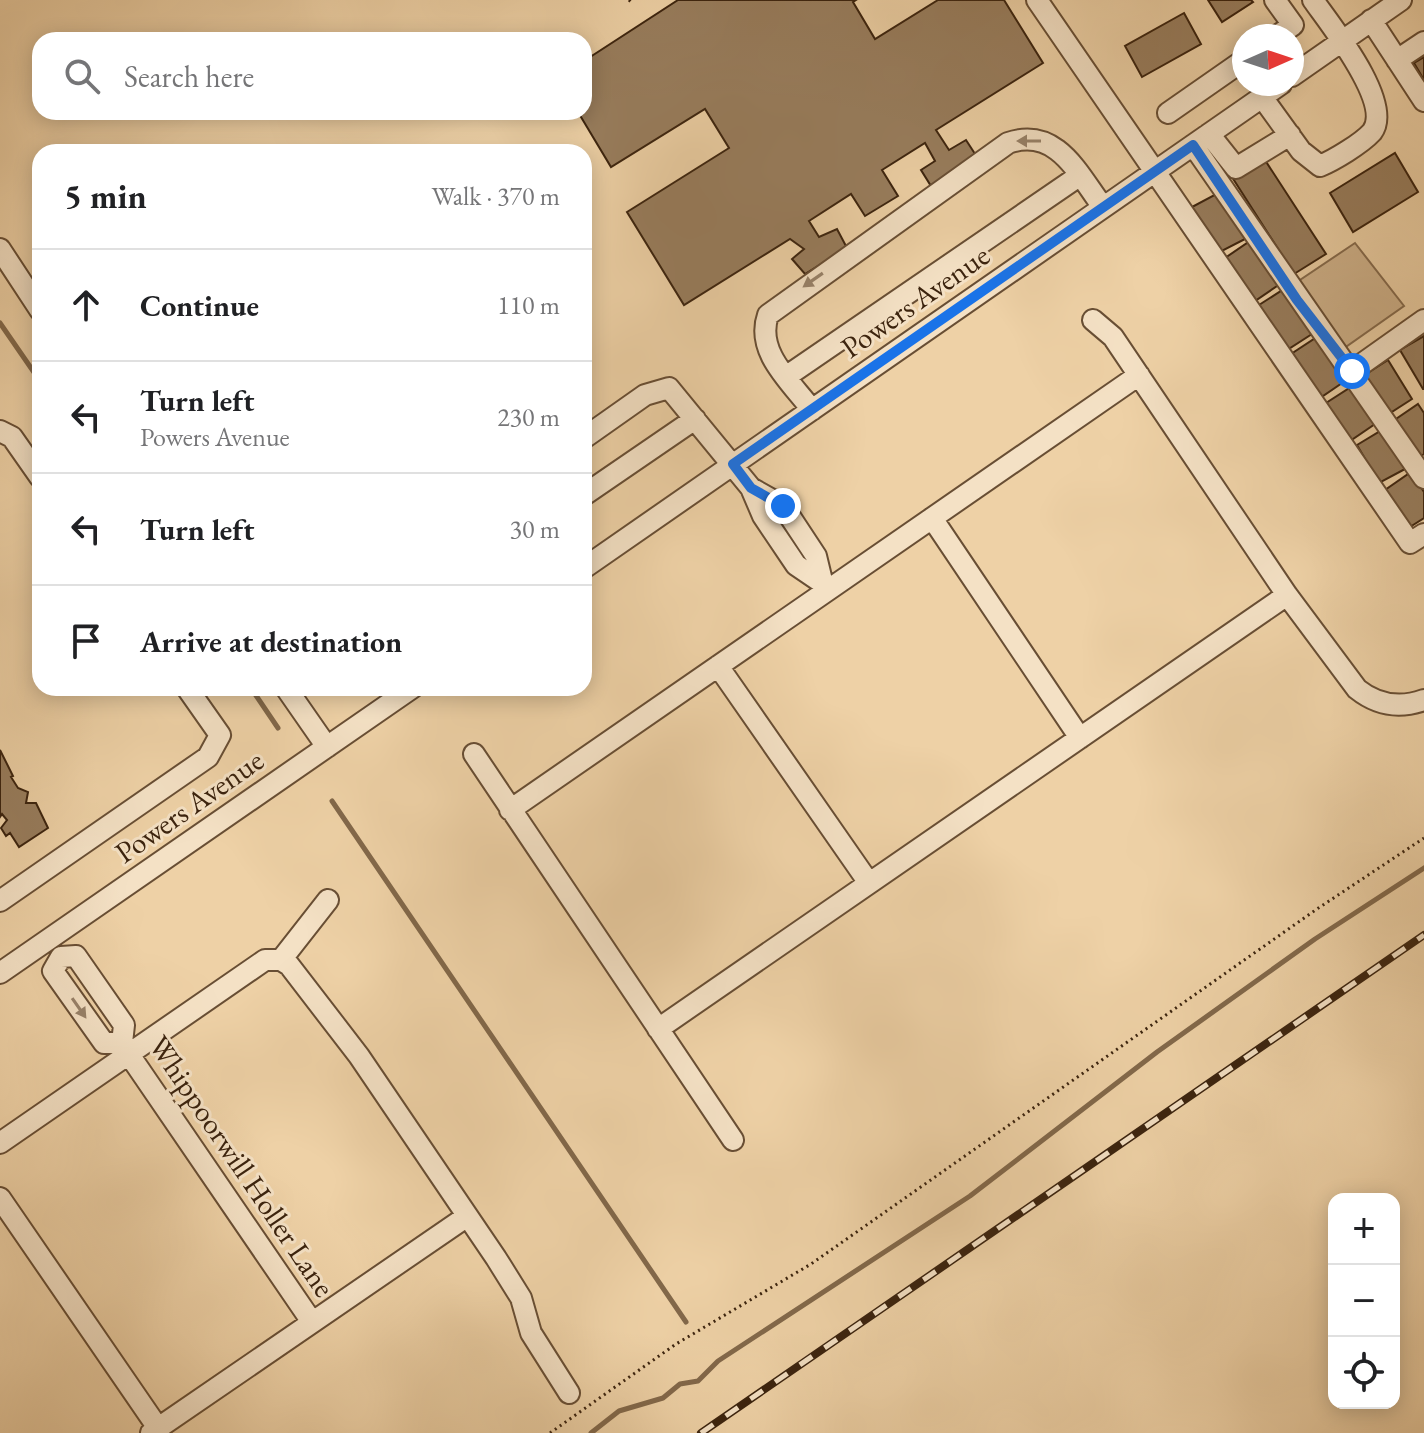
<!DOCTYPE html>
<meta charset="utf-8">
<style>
body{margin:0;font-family:"EB Garamond",serif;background:#f2f2f2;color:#202124}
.controls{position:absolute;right:24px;bottom:24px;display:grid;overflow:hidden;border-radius:16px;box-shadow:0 4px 20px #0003}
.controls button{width:72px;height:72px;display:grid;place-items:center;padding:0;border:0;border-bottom:2px solid #e0e0e0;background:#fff;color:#202124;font:40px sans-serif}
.compass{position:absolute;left:1232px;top:24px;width:72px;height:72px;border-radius:50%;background:#fff;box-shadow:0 4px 20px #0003;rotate:87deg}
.stop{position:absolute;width:24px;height:24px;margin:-18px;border:6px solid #1a73e8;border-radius:50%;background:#fff}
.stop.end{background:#1a73e8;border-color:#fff;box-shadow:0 2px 8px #0008}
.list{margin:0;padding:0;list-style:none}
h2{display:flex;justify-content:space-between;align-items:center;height:104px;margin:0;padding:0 32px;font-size:34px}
h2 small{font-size:26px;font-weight:400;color:#757577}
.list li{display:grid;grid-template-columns:52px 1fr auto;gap:24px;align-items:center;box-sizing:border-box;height:112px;padding:0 32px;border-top:2px solid #e0e0e0}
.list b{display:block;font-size:30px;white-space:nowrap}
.list p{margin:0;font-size:26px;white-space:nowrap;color:#757577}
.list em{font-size:26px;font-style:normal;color:#757577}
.icon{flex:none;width:44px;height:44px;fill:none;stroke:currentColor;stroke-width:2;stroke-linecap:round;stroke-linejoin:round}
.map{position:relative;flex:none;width:1424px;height:1433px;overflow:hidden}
.search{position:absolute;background:#fff;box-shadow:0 4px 20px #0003;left:32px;top:32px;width:560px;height:88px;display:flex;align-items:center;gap:20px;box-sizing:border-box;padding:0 28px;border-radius:24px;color:#757577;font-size:30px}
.panel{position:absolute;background:#fff;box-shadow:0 4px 20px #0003;left:32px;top:144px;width:560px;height:552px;border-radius:24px}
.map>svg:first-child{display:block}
.green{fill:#d0b38c;stroke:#866b4d;stroke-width:2}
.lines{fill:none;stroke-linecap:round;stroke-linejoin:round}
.stream{stroke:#82684a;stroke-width:5}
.building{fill:#987d5d;stroke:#3b230e;stroke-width:2}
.minor-casing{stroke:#684e34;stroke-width:24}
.path{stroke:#3b230e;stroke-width:3;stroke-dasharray:2 4;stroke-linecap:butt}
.minor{stroke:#f4e1c5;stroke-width:20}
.rail-casing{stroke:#3b230e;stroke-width:8}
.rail{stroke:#f4e1c5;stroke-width:5;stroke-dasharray:15;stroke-linecap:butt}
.oneway{fill:#98826a}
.route{stroke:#1a73e8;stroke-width:10}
.labels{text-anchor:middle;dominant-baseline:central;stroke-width:6;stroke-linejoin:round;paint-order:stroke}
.street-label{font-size:30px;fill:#3b230e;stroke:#f4e1c5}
</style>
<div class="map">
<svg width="1424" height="1433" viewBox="0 0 1424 1433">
<rect width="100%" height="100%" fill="#eed1a6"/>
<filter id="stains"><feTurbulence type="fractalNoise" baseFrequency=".0025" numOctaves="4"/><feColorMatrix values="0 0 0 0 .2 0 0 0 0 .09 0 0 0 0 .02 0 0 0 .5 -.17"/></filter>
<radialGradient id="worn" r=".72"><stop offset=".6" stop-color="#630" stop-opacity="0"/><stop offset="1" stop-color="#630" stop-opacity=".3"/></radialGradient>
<!-- green -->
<path class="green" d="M1355,243L1404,306L1340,351L1294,284Z"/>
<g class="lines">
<!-- stream -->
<path class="stream" d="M0,323L40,381
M251,688L278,728
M332,801L686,1322
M591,1433L619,1411L663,1398L680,1384L698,1381L718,1361L970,1196L1157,1052L1315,939L1424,868"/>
</g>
<!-- building -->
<path class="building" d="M678,0H856L853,2L875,39L938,0H1004L1043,63L936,130L949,150L966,140L977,157L931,186L921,170L935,161L925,143L882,170L898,196L865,216L851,194L809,221L819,237L837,229L847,248L805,274L792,259L804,249L790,239L684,305L627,212L729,148L705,109L611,167L578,112H584V61Z
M1208,0H1251L1253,2L1222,22Z
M1184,13L1201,44L1142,77L1125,46Z
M1424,57V80L1414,63Z
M1395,153L1418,192L1353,232L1330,193Z
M1263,157L1326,254L1294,274L1232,177Z
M1220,192L1245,239L1216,254L1192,207Z
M1250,241L1280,284L1255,301L1225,258Z
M1284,289L1312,334L1287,350L1259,305Z
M1424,336V389H1423L1400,350Z
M1317,337L1345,381L1320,398L1291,354Z
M1388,360L1412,399L1387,415L1363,376Z
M1351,387L1375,424L1350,441L1326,403Z
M1418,404L1424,413V454L1417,458L1393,421Z
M1382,430L1405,469L1379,483L1357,445Z
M1411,472L1424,492V518L1410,527L1385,490Z
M0,750L13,776L11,777L18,788L28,792L26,803H36L48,828L19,847L10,833L6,836L1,828L7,820L2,814L0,817Z"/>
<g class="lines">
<defs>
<path id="minor" d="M1037,0L1410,543L1424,534
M1275,0L1293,25L1277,36
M1371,20L1424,101
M1397,60L1424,42
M1292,76L1401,0
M1262,97L1301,151L1320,166C1334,160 1361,144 1372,132C1394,103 1329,23 1313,0
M1168,113L1244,60
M1209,134L1236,168L1290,135
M1193,145L1424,478
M0,249L40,310
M1093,320L1113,337L1287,595L1357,689C1377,705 1399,709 1424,700
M1352,371L1424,320
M787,376L1079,176
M812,410C791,382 755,352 768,315L1008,143C1057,126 1078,174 1103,207
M0,431L12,437L40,477
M584,438L645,395L669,388L751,488L763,516L796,565L821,582
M751,488L783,506L816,556L823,585
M584,495L695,419
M932,518L1080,738
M584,568L1281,84
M718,666L869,883
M286,688L327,747
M474,754L733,1140
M510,810L1139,375
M0,901L208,757L220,735L187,688
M61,957L76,956L124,1025L122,1043L128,1053L312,1322
M61,957L53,971L104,1043H122
M281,960L328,900
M0,973L412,688
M658,1029L1287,595
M0,1143L265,960H281L289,965L359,1056L496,1258L521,1298L531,1333L569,1393
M0,1198L158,1428
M151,1433L466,1217"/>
</defs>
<!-- minor casing -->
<use href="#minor" class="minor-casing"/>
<!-- path -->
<path class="path" d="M629,0L632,3
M550,1433L676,1344L811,1264L1317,909L1424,838"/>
<!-- minor -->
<use href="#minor" class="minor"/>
<defs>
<path id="rail" d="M701,1433L1424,935"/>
</defs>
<!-- rail casing -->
<use href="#rail" class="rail-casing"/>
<!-- rail -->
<use href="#rail" class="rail"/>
</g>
<!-- one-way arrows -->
<defs><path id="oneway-solid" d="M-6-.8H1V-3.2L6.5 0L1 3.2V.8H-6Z" transform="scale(2)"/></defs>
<g class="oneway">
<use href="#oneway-solid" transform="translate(1029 141) rotate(180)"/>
<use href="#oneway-solid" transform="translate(813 280) rotate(145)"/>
<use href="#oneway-solid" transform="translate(79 1008) rotate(55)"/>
</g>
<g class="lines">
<!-- route -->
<path class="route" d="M783,506L751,488L733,464L1193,145L1297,300L1352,371"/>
</g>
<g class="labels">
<!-- street labels -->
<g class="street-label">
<text transform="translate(915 301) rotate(-35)">Powers Avenue</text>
<text transform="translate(189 806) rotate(-35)">Powers Avenue</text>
<text transform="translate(242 1166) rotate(56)">Whippoorwill Holler Lane</text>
</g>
</g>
<rect width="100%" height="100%" filter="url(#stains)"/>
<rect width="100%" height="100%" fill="url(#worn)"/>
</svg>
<div class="controls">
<button>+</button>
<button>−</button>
<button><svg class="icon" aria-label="locate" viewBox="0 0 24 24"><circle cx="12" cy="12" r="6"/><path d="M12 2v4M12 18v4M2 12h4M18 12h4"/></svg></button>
</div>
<svg class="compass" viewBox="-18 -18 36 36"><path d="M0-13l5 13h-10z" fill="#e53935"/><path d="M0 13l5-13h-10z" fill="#757577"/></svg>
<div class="stop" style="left:1352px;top:371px"></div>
<div class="stop end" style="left:783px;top:506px"></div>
<div class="search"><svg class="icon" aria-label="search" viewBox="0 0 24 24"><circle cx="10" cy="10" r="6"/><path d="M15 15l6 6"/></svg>Search here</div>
<section class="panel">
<h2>5 min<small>Walk · 370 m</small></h2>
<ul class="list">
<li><svg class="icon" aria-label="ahead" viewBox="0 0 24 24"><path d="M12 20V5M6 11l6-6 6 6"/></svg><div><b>Continue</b></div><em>110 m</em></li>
<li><svg class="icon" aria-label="left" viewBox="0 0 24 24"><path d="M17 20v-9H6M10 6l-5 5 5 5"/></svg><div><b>Turn left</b><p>Powers Avenue</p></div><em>230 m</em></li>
<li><svg class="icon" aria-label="left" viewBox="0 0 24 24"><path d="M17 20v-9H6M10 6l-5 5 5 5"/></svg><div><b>Turn left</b></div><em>30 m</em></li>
<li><svg class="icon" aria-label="arrive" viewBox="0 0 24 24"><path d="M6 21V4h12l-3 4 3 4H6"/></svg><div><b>Arrive at destination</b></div></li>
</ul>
</section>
</div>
